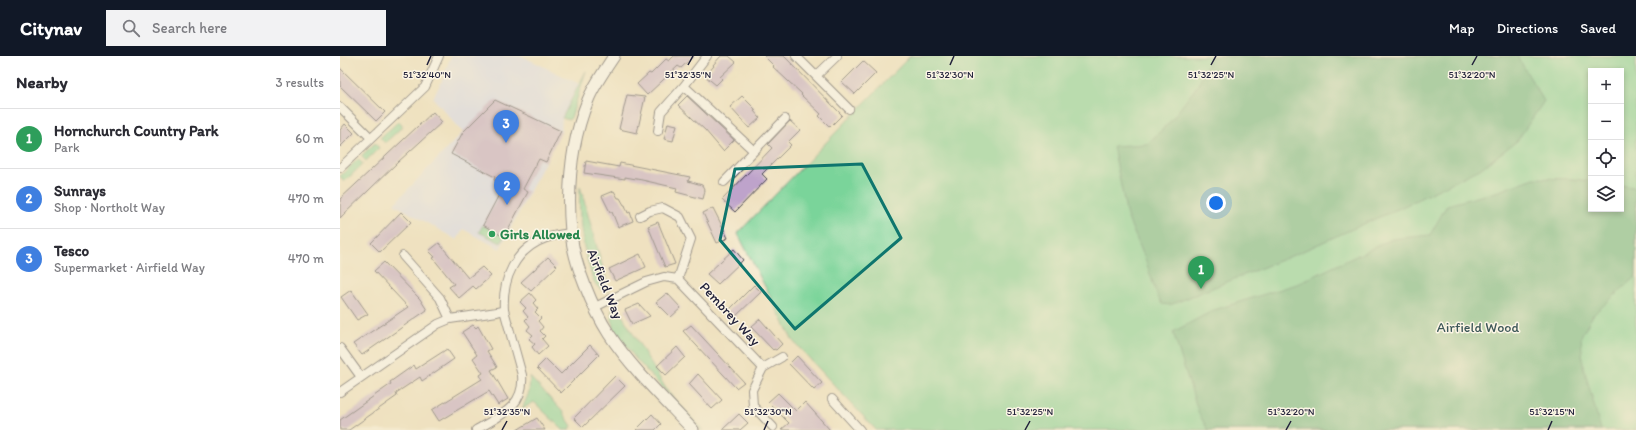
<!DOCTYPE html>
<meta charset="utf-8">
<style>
body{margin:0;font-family:Itim,sans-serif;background:#f2f2f3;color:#2b2b33}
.controls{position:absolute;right:12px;top:12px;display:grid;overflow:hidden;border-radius:0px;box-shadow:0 2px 6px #0003}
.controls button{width:36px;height:36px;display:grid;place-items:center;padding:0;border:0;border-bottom:1px solid #e1e1e2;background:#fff;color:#2b2b33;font:20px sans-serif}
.you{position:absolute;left:876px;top:147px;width:14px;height:14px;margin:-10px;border:3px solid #fff;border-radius:50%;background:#1a73e8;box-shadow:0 0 0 6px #1a73e833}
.badge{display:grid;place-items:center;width:26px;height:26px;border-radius:50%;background:#111827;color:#fff;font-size:13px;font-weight:700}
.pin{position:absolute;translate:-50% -33px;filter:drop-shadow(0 1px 2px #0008)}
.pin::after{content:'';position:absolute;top:21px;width:14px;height:12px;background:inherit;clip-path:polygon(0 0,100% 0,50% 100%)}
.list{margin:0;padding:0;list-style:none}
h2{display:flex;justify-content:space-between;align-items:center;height:52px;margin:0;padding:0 16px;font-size:17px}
h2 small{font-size:13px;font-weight:400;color:#7c7c81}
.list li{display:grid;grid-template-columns:26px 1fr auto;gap:12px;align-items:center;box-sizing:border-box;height:60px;padding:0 16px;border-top:1px solid #e1e1e2}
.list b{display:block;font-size:15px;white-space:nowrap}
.list p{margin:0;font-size:13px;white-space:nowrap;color:#7c7c81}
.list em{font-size:13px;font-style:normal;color:#7c7c81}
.icon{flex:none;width:22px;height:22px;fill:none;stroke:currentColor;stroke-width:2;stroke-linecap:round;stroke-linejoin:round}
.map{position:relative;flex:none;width:1296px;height:374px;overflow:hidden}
header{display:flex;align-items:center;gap:24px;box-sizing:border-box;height:56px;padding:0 20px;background:#111827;color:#fff}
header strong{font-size:19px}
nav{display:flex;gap:22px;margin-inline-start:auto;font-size:14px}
.search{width:280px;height:36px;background:#f2f2f3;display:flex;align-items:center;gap:10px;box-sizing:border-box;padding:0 14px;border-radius:0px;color:#7c7c81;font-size:15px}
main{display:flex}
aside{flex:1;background:#fff}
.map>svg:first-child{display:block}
.built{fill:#d3d9f9}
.green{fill:#7ad49a;stroke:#4e7b6a;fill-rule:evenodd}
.forest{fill:#63b682;stroke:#426c5e}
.building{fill:#bea3cb}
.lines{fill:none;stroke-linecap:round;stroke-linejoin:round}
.minor-casing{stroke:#413f4f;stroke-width:10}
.tertiary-casing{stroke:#413f4f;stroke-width:13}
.minor{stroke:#fff;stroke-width:8}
.tertiary{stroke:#fff;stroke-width:11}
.marked{fill:none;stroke:#0f766e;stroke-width:3;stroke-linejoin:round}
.ticks{fill:none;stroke:#22223b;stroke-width:1.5}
.leisure-dot{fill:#2e9e5b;stroke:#fcf5e5;stroke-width:1.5}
.labels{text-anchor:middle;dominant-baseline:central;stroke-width:3;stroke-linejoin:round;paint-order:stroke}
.leisure-label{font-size:14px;font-weight:bold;fill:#27864d;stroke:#fcf5e5;text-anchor:start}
.street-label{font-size:14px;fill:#22223b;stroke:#fcf5e5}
.park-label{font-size:14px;fill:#3c5758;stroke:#fcf5e5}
.ticks-label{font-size:10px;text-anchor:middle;fill:#22223b;stroke:#fcf5e5;stroke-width:3;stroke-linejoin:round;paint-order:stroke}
</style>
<header>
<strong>Citynav</strong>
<div class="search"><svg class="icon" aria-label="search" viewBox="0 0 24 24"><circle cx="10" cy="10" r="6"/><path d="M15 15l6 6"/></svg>Search here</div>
<nav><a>Map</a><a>Directions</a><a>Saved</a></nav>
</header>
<main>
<aside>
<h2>Nearby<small>3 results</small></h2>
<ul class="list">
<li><span class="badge" style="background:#2e9e5b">1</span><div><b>Hornchurch Country Park</b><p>Park</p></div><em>60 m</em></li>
<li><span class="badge" style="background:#3f7fe0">2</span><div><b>Sunrays</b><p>Shop · Northolt Way</p></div><em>470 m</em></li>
<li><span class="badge" style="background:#3f7fe0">3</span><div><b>Tesco</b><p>Supermarket · Airfield Way</p></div><em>470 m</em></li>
</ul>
</aside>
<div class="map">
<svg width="1296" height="374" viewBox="0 0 1296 374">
<rect width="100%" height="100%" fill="#fcf5e5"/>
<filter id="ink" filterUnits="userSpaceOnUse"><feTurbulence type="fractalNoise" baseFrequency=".025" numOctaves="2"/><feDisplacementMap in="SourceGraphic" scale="8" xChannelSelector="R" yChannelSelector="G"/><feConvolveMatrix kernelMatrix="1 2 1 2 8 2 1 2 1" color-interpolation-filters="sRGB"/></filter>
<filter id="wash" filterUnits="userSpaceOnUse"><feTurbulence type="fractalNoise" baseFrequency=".012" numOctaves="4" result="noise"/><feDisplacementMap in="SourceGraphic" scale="16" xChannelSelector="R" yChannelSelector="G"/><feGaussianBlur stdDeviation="0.9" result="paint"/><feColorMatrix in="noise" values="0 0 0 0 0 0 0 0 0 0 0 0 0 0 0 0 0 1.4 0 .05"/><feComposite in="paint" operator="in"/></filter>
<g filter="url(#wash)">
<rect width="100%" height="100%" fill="#efe1c0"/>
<!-- built -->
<path class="built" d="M111,0H182L239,28L222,62L221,75L160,193L123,173L117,184L54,148L123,76L93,42L101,27Z"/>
<!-- green -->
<path class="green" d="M570,0H1296V374H536L453,285L398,178L399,176ZM1251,15H1281V153H1251Z
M246,15L231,62L229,64L222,62Z
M59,65L63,70L45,87L40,82Z
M35,87L39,92L26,105L21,100Z
M18,103L23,108L4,126L0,120Z
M240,130L269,234L268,235C263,234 260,233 257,230C253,225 251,218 250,213C241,186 238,158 240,130Z
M143,169L164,181L161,187L139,176Z
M276,249L328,336L363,374H361L295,302L272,271L274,270C271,262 269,255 276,249Z
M190,321L222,355L232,370L229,374H223L194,346L182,353L189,336Z"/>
<!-- forest -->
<path class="forest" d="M871,0H1177L1204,45L1177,85L1140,113L1060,152L956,198L830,249L822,248L817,239L804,200L787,160L773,90L807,88L829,67L858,29Z
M1194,122L1233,123L1251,125V153H1281V129L1293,131L1296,133V220L1253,259L1241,281L1243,309L1261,374H868L859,358L833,276L874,254L957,228L1052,183L1090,179L1107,149L1159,135Z"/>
<g id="blocks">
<!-- building -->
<path class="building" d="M334,0H354L341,12L338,10L307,39L297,28L309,17L311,18L326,3L329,5Z
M381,0H389L396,6L380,21L382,23L376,29L365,20L374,10L373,9Z
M424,0H444L502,59L490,71L479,60L481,58L461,39L462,38L433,11L434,10Z
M523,5L536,17L515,38L502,26Z
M0,12L45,56L36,65L0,30Z
M287,39L305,41L297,77L279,73Z
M347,40L394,84L383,95L365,74L338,49Z
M402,40L416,54L414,55L420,62L409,72L390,51Z
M155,44L221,75L206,106L199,103L183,133L188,136L164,181L143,169L163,131L160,130L161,127L154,124L155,121L111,98L123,76Z
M93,56L102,66L58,106L0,162V143Z
M450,65L460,74L448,86L451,89L422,118L427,123L395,156L382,144L432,92L428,88Z
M328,67L337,69L333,85L324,83Z
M5,68L14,77L0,91V74Z
M246,105L279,111L280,107L350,121L348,125L362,129L365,135L363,143L336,136L337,132L302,124L285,121V123L244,117Z
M274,135L278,142H280L284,149H285L288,157L290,156L293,165L278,171L272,156H270L262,140Z
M373,152L388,182L377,187L363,157Z
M61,156L71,166L40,196L31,187Z
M318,166L335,208L325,211L308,170Z
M99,187L128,222L142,211L151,220L136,233L133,230L119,242L109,231L114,228L93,202L95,201L89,195Z
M394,193L403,204L378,228L367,218Z
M300,198L306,211L275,225L269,213Z
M208,201L217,210L191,235L181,226Z
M44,206L80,243L87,254L22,299L13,288L68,251L34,215Z
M414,229L421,236L395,261L388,255Z
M11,234L28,258L17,264L1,241Z
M190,237L196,244L193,247L198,253L195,256L201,262L198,265L203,271L200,275L205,280L202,283L208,290L198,299L192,291L195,288L189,283L193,279L187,274L190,270L185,264L188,261L183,255L186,252L180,246Z
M327,237L341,252L331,261L316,246Z
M299,248L310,260L292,268L285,254Z
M420,263L442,288L436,294L434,293L433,294L411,271Z
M133,269L136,272L138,270L151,293L147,295L157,311L151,314L168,343L158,349L149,335L99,365L92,354L142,323L140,319L143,317L133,302L137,299L122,276Z
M351,269L404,326L396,332L343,275Z
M250,289L259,299L221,337L197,312L206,303L221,318Z
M337,291L345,301L326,319L317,310Z
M107,293L114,303L82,325L80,321L56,337L57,340L9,374H0V364L51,328L50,326L74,309L76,313Z
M457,300L482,327L474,334L449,308Z
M358,318L382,344L372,353L349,328Z
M275,320L285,330L243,371L234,362Z
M438,337L456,355L465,346L490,374H441L449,367L428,346Z
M312,358L321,368L315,374H296Z
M399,358L408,367L400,374H382Z
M197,362L205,374H177Z"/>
</g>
</g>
<g filter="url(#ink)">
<use href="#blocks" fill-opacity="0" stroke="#413f4f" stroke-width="1"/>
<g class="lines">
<defs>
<path id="minor" d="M456,0L509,53
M476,20L497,0
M344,30L414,95
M0,51L31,82
M318,75L321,56L344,30L367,0
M0,112L85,31L99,0
M384,126L445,63
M300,160L310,155L323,152L340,161L351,183L338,223
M63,200L100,242L110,263
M255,251L306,226L324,221L338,223L423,312
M0,292L21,321
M0,336L98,268L110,263L157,256L164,254
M492,343L520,374
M433,371L413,350L412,334L423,312L442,301
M136,374C159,360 185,351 182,319L164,254C162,223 175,193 206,182C214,179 223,178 231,177"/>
<path id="tertiary" d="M274,0C265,14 254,29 248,44C231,86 227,132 231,176C233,206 253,253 269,278C292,313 324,343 353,374"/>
</defs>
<!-- minor casing -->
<use href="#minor" class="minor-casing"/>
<!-- tertiary casing -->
<use href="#tertiary" class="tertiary-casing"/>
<!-- minor -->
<use href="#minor" class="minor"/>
<!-- tertiary -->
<use href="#tertiary" class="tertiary"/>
</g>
</g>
<!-- marked area -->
<path d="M0 0H1296V374H0ZM522,108L561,182L455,273L380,184L395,113Z" fill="#efe1c0" fill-opacity=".55" fill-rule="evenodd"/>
<path class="marked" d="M522,108L561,182L455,273L380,184L395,113Z"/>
<!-- ticks -->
<path class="ticks" d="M87,9L91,0M348,9L353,0M610,9L614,0M871,9L876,0M1132,9L1137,0M162,374L167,365M424,374L428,365M685,374L690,365M946,374L951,365M1208,374L1212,365"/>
<!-- markers -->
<circle class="leisure-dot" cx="152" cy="178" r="4"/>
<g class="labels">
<!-- leisure labels -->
<g class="leisure-label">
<text x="160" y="178">Girls Allowed</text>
</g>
<!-- street labels -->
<g class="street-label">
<text transform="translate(265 228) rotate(68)">Airfield Way</text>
<text transform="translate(390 258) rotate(47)">Pembrey Way</text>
</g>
<!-- park labels -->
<g class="park-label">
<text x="1138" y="271">Airfield Wood</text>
</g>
</g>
<g class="ticks-label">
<text x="87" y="22">51°32'40"N</text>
<text x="348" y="22">51°32'35"N</text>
<text x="610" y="22">51°32'30"N</text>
<text x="871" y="22">51°32'25"N</text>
<text x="1132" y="22">51°32'20"N</text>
<text x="167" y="359">51°32'35"N</text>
<text x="428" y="359">51°32'30"N</text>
<text x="690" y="359">51°32'25"N</text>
<text x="951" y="359">51°32'20"N</text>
<text x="1212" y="359">51°32'15"N</text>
</g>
</svg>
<div class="controls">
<button>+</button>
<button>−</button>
<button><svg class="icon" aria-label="locate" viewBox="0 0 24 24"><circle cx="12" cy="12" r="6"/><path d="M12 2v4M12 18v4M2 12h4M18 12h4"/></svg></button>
<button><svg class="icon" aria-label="layers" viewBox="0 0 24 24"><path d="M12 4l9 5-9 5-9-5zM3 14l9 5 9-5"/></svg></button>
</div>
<div class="you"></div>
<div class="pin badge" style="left:861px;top:233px;background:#2e9e5b">1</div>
<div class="pin badge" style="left:167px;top:149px;background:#3f7fe0">2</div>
<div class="pin badge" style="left:166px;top:87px;background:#3f7fe0">3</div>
</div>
</main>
